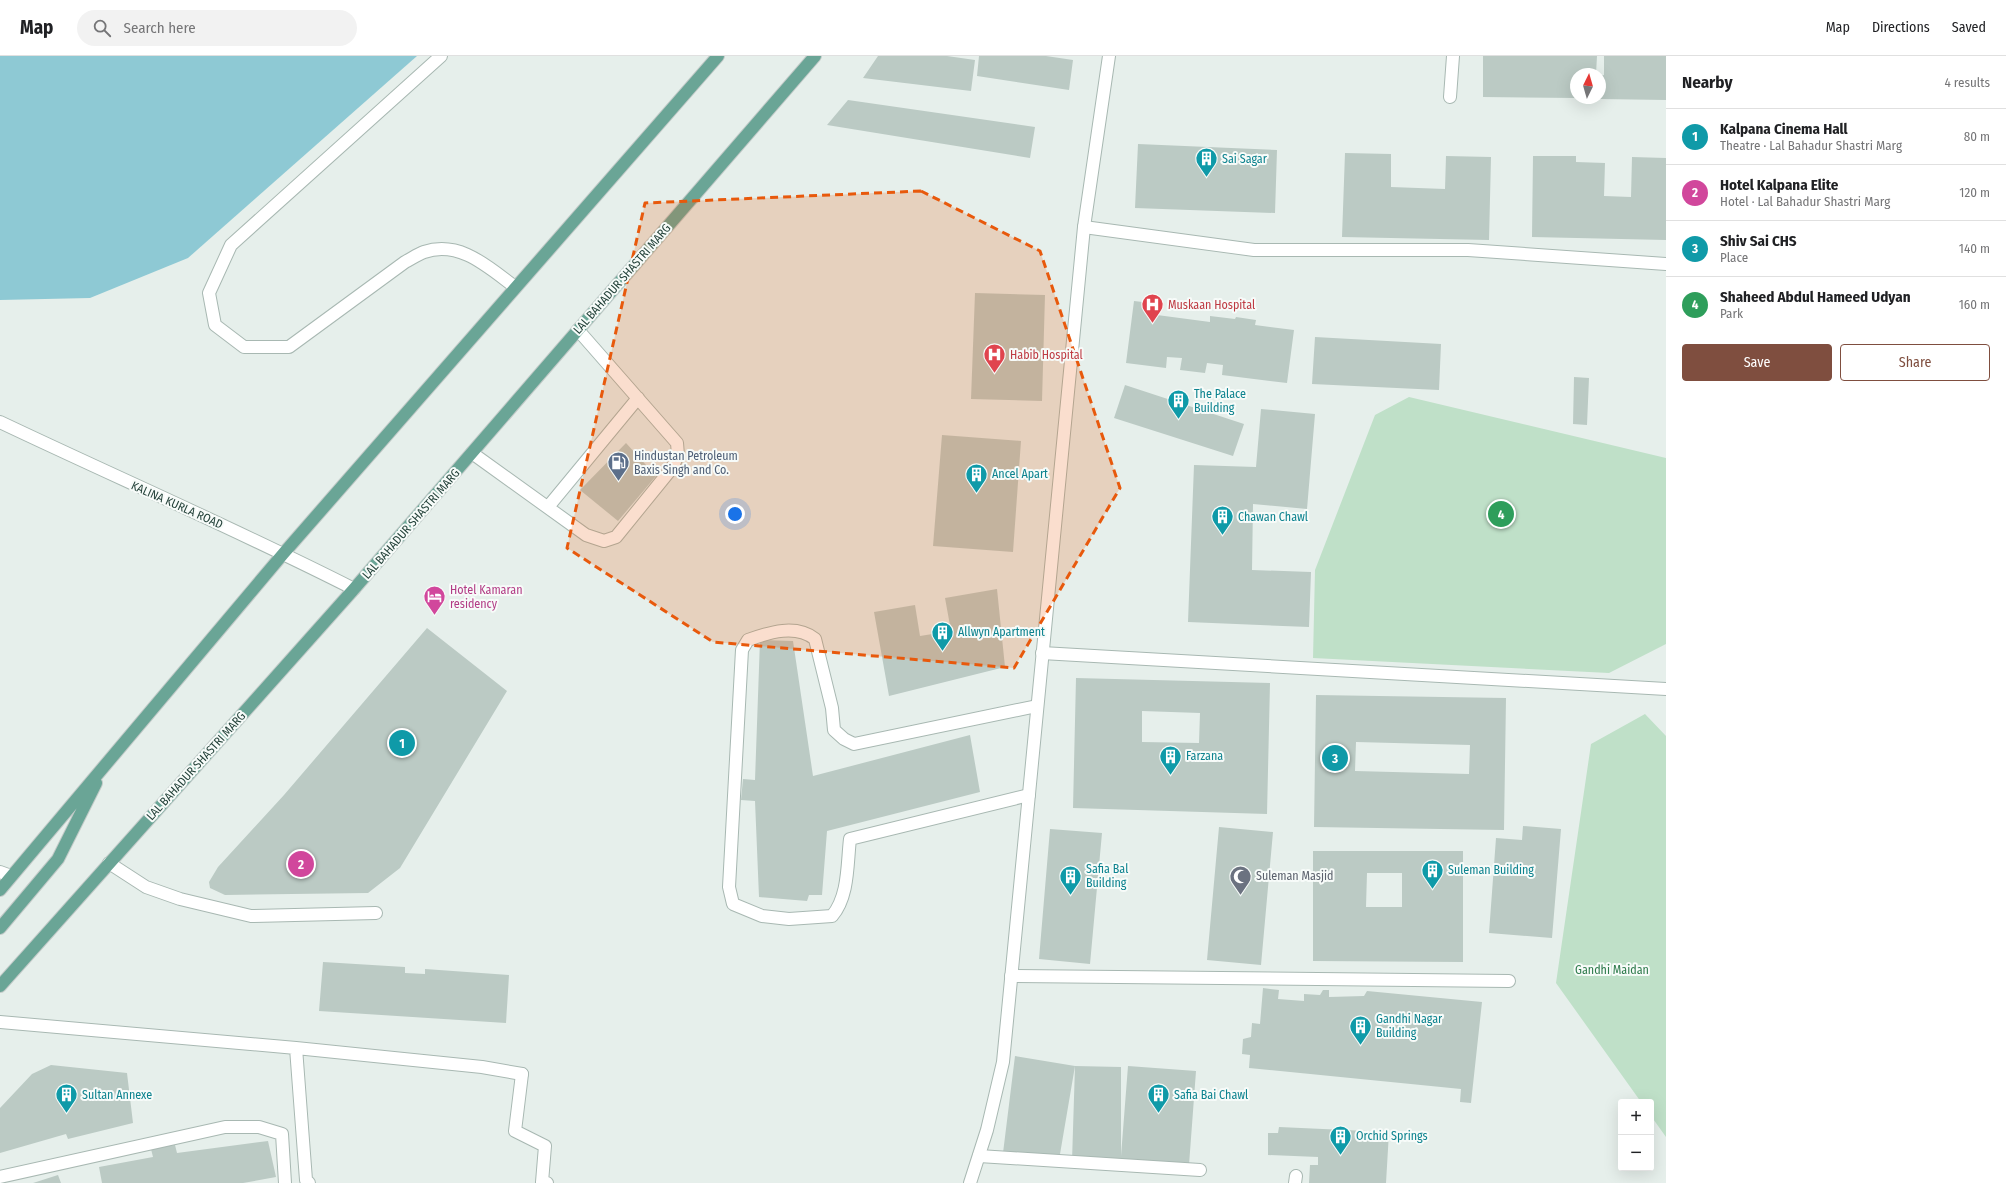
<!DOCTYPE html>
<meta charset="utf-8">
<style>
body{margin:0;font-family:"Fira Sans Condensed",sans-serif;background:#f2f2f2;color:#202124}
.controls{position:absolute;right:12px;bottom:12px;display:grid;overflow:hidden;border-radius:4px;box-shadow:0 4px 16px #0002}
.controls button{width:36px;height:36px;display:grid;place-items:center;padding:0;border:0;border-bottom:1px solid #e0e0e0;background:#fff;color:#202124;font:20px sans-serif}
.compass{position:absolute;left:1570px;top:12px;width:36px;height:36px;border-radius:50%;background:#fff;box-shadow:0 4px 16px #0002;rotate:5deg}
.you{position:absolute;left:735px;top:458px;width:14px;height:14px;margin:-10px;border:3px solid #fff;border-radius:50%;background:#1a73e8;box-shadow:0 0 0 6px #1a73e833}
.badge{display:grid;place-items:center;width:26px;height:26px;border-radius:50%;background:#7f4e3f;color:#fff;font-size:13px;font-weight:700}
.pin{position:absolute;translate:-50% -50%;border:2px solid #fff;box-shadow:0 1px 4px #0006}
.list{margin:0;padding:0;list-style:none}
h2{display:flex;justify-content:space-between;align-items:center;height:52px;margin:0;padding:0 16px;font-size:17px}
h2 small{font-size:13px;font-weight:400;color:#757577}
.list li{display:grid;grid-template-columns:26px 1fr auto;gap:12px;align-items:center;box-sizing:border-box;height:56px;padding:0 16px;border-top:1px solid #e0e0e0}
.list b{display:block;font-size:15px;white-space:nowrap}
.list p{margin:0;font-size:13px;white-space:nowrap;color:#757577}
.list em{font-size:13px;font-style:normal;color:#757577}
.actions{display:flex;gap:8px;padding:12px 16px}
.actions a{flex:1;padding:9px 0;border:1px solid #7f4e3f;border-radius:4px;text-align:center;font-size:14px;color:#7f4e3f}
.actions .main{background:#7f4e3f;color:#fff}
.icon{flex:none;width:22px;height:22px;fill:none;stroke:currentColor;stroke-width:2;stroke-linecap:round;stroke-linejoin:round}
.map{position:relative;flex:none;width:1666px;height:1127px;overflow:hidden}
header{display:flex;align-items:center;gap:24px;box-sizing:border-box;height:56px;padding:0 20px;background:#fff;border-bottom:1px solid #e0e0e0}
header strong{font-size:19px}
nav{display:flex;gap:22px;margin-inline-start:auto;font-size:14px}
.search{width:280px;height:36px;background:#f2f2f2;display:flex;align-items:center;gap:10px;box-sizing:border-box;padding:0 14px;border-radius:22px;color:#757577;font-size:15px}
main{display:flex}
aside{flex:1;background:#fff}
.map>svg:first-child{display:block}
.green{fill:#bfe0c8}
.water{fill:#8ec9d4}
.building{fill:#bbcac4;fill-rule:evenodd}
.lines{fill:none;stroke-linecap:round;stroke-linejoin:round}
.service-casing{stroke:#a8b8b2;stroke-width:14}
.minor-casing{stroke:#a8b8b2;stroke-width:14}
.tertiary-casing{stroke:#a8b8b2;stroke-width:14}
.primary-casing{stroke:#c2cac8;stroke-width:14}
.service{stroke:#fff;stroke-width:12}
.minor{stroke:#fff;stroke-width:12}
.tertiary{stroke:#fff;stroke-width:12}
.primary{stroke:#6aa596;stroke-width:12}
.marked{fill:#e8590c;fill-opacity:0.2;stroke:#e8590c;stroke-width:3;stroke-dasharray:8 5;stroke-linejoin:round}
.labels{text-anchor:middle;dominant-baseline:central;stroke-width:4;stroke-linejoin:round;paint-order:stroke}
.culture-label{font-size:12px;fill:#0d838f;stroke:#f7fbf9;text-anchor:start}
.street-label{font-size:12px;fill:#24423a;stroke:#f7fbf9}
.health-label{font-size:12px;fill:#be3a42;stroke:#f7fbf9;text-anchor:start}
.service-label{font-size:12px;fill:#4e5e75;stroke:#f7fbf9;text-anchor:start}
.hotel-label{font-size:12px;fill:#b23c85;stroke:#f7fbf9;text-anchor:start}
.worship-label{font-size:12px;fill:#5b616d;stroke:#f7fbf9;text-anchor:start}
.park-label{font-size:12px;fill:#2d7a4b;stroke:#f7fbf9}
</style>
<header>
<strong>Map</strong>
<div class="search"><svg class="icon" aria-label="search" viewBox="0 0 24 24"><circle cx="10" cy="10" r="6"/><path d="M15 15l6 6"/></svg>Search here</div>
<nav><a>Map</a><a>Directions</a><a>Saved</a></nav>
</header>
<main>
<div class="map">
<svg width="1666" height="1127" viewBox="0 0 1666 1127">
<rect width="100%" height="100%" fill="#e6efeb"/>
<!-- green -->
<path class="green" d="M1409,341L1666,402V588L1609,617L1313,602L1315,514L1375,359Z
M1645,658L1666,680V1081L1651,1060V1046H1641L1556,927L1591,688Z"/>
<!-- water -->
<path class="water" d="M0,0H417L188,202L90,242L0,244Z"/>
<!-- building -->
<path class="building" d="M878,0H947L975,4L971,35L863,22Z
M979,0H1046L1073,4L1069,34L977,20Z
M1483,0H1597L1596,18H1576V42L1483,41Z
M1604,0H1666V44L1600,43V20L1604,19Z
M848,44L1035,71L1030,102L827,69Z
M1138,88L1277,94L1275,157L1135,152Z
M1345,97L1391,98V131L1445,133L1446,100L1491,101L1489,184L1342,181Z
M1533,100H1576V106L1605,107L1604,140L1631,141L1632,101L1666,102V184L1532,181Z
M975,237L1045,239L1042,345L971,343Z
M1134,245L1159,248L1157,259L1210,266V260L1235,263L1236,261L1256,264L1255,269L1294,274L1287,327L1222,319L1223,309L1207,307L1205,317L1180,314L1182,302L1167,301L1166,312L1126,307Z
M1315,281L1441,288L1439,334L1312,328Z
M1574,321L1589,322L1587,369L1573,368Z
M1125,329L1244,368L1233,400L1114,362Z
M1261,353L1315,358L1307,453L1253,448L1252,514L1311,516L1309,571L1188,566L1194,409L1256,411Z
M942,379L1021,385L1013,496L933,490Z
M626,387L656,420L618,465L580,434Z
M997,533L1005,611L889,640L874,556L915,549L920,580L951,575L945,542Z
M427,572L507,635L400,812L368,837L225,839L210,832L209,826L218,811L284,739Z
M760,584L793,585L813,720L970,679L980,736L827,775L822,839H809L807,845L759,841L755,745L741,744L743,723L755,724Z
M1076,622L1270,627L1267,758L1073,752ZM1142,655L1200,657L1199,687L1142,686Z
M1316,639L1506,642L1504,774L1314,771ZM1356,686L1470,689L1469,718L1355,715Z
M1523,770L1561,773L1552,882L1489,877L1496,782L1522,784Z
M1219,771L1273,776L1261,909L1207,904Z
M1050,773L1102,777L1090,908L1039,903Z
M1313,795H1463V906L1313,905ZM1367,817H1402V851H1366Z
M323,906L405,911V917L425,918V913L509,919L506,967L319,955Z
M1263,932L1279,934L1278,943L1304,945V938L1320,939L1323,934H1329V941L1364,940L1367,935L1482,946L1471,1047L1460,1046L1461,1033L1249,1012L1250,999L1242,998L1243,983L1251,981L1252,967L1260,968Z
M1015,1000L1075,1010L1121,1011V1100L1128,1010L1196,1015L1189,1109L1072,1105L1075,1010L1059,1104L1003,1097Z
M51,1009L127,1017L133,1067L68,1083L66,1078L0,1097V1052L32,1018Z
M1279,1071L1389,1076L1386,1127H1309L1310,1109H1318V1101L1268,1099V1077H1278Z
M268,1085L276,1121L243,1127H102L99,1111L153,1101L151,1093L175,1089L177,1097Z
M58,1119L61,1127H33Z"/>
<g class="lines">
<defs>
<path id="service" d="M441,0L231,189L209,237L215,269L244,291H289L405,206C411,203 418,198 424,196C460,184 488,211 515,231
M472,397L586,479L604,485L616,481L672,412L678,399L677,387L578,274
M548,451L638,342
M1042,597L1666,633
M1029,739L850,783C847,808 849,840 832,860L789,863L762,860L733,848L729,831L742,594L748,584C770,576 796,568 815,583L832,652L834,674L844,683L854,688L1037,650
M522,1018L515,1075L545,1090L542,1126L547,1127"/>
<path id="minor" d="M1450,41L1453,0
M1084,171L1254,194H1468L1666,208
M109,807L146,831L180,843L251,860L376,857
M0,816L11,820
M1011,920L1509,925
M0,966L296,992L482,1011L522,1018
M296,992L306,1124L309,1127
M979,1100L1200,1114
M0,1121L225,1071H259L282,1078L285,1127
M1295,1127L1296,1120"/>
<path id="tertiary" d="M0,366C118,422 238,474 354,533
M970,1127L987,1074L1003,1006L1084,171L1109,0"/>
<path id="primary" d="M0,834L283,498L718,0
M0,872L58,803L96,727
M0,930L354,533L815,0"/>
</defs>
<!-- service casing -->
<use href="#service" class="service-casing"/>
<!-- minor casing -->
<use href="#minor" class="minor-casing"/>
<!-- tertiary casing -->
<use href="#tertiary" class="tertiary-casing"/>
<!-- primary casing -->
<use href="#primary" class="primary-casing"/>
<!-- service -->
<use href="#service" class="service"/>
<!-- minor -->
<use href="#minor" class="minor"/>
<!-- tertiary -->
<use href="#tertiary" class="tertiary"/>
<!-- primary -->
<use href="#primary" class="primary"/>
</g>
<!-- marked area -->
<path class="marked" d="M921,135L1040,195L1120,432L1014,612L713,586L567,492L645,147Z"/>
<!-- icons -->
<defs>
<symbol id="building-pin" viewBox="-11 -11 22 30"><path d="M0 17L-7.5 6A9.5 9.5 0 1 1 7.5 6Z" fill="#0f9aa8" stroke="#f7fbf9"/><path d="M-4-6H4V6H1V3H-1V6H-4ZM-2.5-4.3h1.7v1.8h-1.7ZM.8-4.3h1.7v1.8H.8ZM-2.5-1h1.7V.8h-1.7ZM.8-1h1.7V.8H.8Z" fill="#fff"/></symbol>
<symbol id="hospital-pin" viewBox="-11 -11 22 30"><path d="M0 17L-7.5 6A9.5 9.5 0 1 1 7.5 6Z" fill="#e0444e" stroke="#f7fbf9"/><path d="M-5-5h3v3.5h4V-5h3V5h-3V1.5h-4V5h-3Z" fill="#fff"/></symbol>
<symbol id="fuel-pin" viewBox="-11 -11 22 30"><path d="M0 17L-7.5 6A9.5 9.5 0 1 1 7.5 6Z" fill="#5c6f8a" stroke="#f7fbf9"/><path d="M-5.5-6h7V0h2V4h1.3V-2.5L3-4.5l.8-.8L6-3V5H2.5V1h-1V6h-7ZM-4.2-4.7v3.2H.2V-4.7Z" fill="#fff"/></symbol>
<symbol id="hotel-pin" viewBox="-11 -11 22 30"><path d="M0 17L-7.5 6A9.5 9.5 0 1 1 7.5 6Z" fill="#d1479c" stroke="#f7fbf9"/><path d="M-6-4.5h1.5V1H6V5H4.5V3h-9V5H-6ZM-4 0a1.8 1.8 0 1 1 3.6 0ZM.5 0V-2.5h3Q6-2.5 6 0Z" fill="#fff"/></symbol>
<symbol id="mosque-pin" viewBox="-11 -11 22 30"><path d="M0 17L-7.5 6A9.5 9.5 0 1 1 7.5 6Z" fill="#6b7280" stroke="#f7fbf9"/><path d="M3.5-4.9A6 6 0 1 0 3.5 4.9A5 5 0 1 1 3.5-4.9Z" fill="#fff"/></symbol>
</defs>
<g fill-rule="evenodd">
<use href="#building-pin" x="1194" y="90" width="25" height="34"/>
<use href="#hospital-pin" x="1140" y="236" width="25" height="34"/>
<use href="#hospital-pin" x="982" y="286" width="25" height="34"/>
<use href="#building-pin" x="1166" y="332" width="25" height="34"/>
<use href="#fuel-pin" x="606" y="394" width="25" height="34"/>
<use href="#building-pin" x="964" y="406" width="25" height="34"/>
<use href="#building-pin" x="1210" y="448" width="25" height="34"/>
<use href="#hotel-pin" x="422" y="528" width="25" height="34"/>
<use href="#building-pin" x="930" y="564" width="25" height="34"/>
<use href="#building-pin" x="1158" y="688" width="25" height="34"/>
<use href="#building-pin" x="1420" y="802" width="25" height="34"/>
<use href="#building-pin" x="1058" y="808" width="25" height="34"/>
<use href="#mosque-pin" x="1228" y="808" width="25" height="34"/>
<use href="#building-pin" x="1348" y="958" width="25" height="34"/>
<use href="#building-pin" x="54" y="1026" width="25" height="34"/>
<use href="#building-pin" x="1146" y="1026" width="25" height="34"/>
<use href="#building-pin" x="1328" y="1068" width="25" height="34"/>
</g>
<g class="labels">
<!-- culture labels -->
<g class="culture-label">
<text x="1222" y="103">Sai Sagar</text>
<text x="1194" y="338">The Palace<tspan x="1194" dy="14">Building</tspan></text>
<text x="992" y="418">Ancel Apart</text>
<text x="1238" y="461">Chawan Chawl</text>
<text x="958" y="576">Allwyn Apartment</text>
<text x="1186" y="700">Farzana</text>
<text x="1086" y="813">Safia Bal<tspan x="1086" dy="14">Building</tspan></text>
<text x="1448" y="814">Suleman Building</text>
<text x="1376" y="963">Gandhi Nagar<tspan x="1376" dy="14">Building</tspan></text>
<text x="82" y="1039">Sultan Annexe</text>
<text x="1174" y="1039">Safia Bai Chawl</text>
<text x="1356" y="1080">Orchid Springs</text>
</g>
<!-- street labels -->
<g class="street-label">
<text transform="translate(622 223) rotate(-49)">LAL BAHADUR SHASTRI MARG</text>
<text transform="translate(177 449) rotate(24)">KALINA KURLA ROAD</text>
<text transform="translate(411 468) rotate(-49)">LAL BAHADUR SHASTRI MARG</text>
<text transform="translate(196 710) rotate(-48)">LAL BAHADUR SHASTRI MARG</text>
</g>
<!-- health labels -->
<g class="health-label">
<text x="1168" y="249">Muskaan Hospital</text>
<text x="1010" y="299">Habib Hospital</text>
</g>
<!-- service labels -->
<g class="service-label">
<text x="634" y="400">Hindustan Petroleum<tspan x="634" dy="14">Baxis Singh and Co.</tspan></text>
</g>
<!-- hotel labels -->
<g class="hotel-label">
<text x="450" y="534">Hotel Kamaran<tspan x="450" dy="14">residency</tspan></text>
</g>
<!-- worship labels -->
<g class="worship-label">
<text x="1256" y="820">Suleman Masjid</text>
</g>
<!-- park labels -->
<g class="park-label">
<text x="1612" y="914">Gandhi Maidan</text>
</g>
</g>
</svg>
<div class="controls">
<button>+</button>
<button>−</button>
</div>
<svg class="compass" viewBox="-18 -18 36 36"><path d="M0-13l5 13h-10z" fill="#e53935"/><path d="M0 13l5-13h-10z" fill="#757577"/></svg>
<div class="you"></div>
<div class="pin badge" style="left:402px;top:687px;background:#0f9aa8">1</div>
<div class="pin badge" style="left:301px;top:808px;background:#d1479c">2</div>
<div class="pin badge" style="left:1335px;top:702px;background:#0f9aa8">3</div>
<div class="pin badge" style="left:1501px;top:458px;background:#2e9e5b">4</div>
</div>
<aside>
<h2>Nearby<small>4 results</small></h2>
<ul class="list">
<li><span class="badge" style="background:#0f9aa8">1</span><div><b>Kalpana Cinema Hall</b><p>Theatre · Lal Bahadur Shastri Marg</p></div><em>80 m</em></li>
<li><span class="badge" style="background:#d1479c">2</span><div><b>Hotel Kalpana Elite</b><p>Hotel · Lal Bahadur Shastri Marg</p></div><em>120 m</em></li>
<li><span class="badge" style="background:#0f9aa8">3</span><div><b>Shiv Sai CHS</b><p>Place</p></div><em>140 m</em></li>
<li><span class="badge" style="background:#2e9e5b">4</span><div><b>Shaheed Abdul Hameed Udyan</b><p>Park</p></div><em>160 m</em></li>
</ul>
<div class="actions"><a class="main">Save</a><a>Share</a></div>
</aside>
</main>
